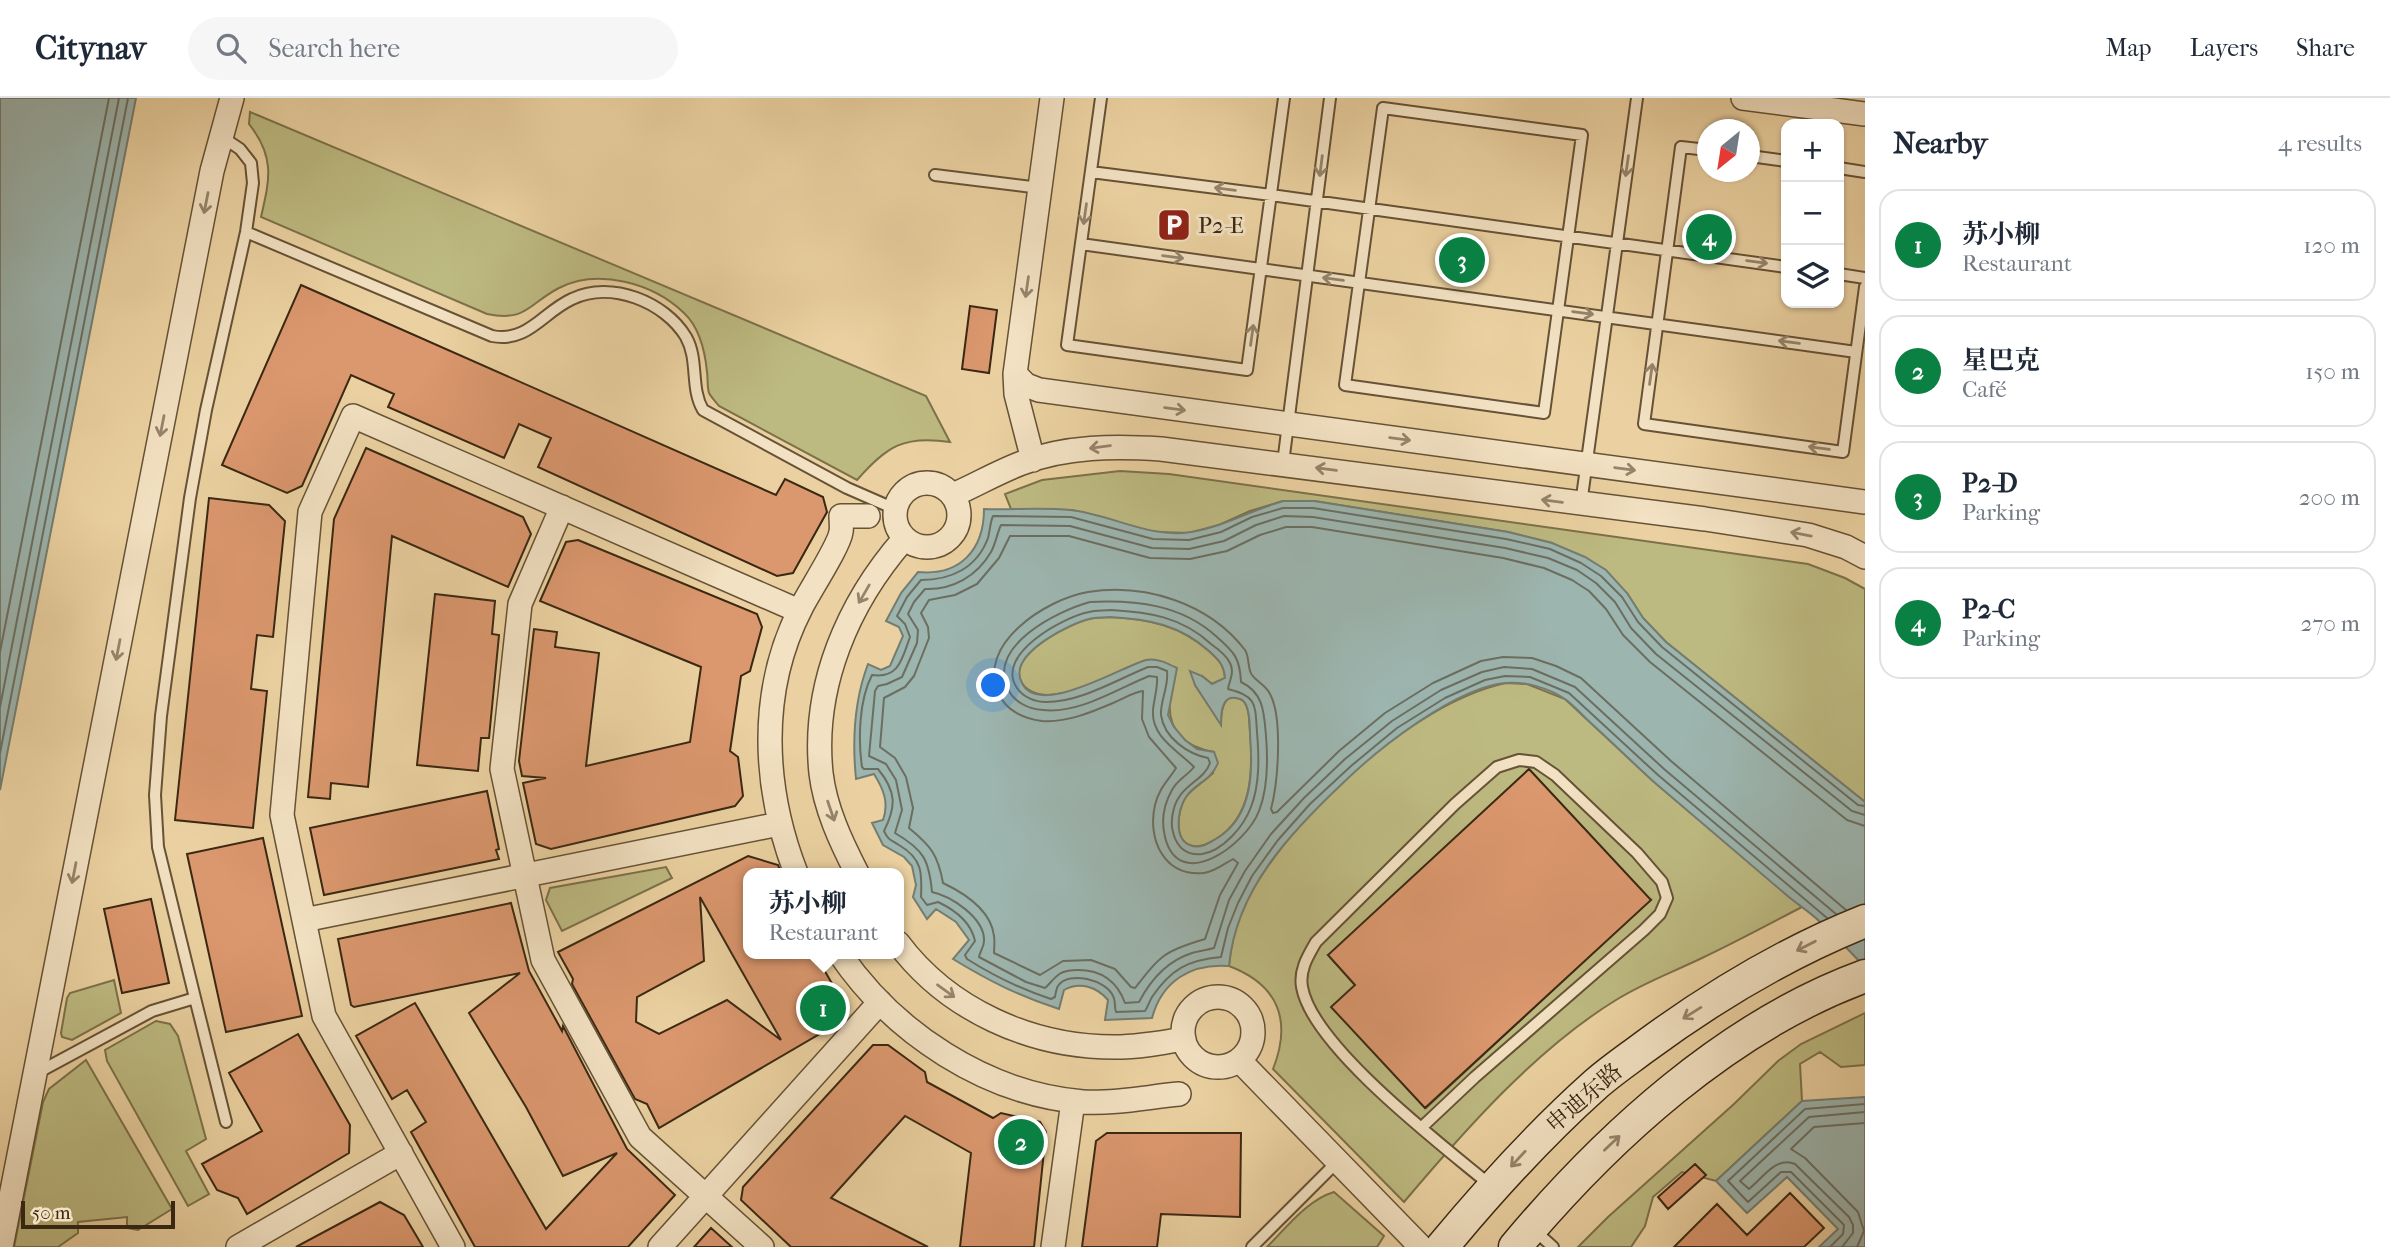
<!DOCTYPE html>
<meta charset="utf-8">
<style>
body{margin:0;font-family:"IM FELL French Canon","Noto Serif SC",serif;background:#f6f6f7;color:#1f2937}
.controls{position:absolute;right:21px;top:21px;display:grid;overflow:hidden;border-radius:14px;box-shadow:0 2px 5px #0004}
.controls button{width:63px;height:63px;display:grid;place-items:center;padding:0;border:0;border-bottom:2px solid #e0e1e3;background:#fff;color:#1f2937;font:35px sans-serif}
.compass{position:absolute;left:1697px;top:21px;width:63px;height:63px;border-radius:50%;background:#fff;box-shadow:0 2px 5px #0004;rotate:210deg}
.scale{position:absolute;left:21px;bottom:18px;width:154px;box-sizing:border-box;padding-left:7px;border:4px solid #3a2813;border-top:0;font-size:19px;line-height:24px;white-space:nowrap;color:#3a2813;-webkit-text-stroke:5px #f2e1c2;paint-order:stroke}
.you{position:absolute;left:994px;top:588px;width:24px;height:24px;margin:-18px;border:5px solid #fff;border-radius:50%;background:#1a73e8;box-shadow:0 0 0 10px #1a73e833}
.badge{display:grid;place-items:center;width:46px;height:46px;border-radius:50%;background:#0b8043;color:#fff;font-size:23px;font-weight:700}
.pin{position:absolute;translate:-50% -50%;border:4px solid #fff;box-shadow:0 2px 7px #0006}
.popup{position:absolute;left:743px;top:770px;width:161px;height:91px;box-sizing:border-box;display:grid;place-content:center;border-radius:14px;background:#fff;filter:drop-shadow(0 2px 5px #0005);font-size:23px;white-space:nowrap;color:#747a83}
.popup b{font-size:26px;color:#1f2937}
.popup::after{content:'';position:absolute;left:50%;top:100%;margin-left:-14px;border:14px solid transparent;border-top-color:#fff}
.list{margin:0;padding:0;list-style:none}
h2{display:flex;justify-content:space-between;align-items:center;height:91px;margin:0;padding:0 28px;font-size:30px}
h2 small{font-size:23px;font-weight:400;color:#747a83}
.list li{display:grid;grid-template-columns:46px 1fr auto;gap:21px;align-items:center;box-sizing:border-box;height:112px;margin:0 14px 14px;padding:0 14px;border:2px solid #e0e1e3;border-radius:21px}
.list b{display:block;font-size:26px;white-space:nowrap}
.list p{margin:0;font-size:23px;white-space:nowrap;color:#747a83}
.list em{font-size:23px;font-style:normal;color:#747a83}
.icon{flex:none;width:38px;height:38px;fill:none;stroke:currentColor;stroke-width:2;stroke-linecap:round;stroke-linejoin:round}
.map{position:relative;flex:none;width:1865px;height:1149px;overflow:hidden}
header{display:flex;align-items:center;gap:42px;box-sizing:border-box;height:98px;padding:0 35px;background:#fff;border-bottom:2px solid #e0e1e3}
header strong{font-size:33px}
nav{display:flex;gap:38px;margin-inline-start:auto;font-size:24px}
.search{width:490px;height:63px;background:#f6f6f7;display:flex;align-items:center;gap:18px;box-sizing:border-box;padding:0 24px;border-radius:38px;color:#747a83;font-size:26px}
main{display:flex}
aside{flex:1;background:#fff}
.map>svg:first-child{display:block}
.green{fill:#bdba81;stroke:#7c714a;stroke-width:2;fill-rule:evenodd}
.water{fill:#9cb5af;stroke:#757d71;stroke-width:2;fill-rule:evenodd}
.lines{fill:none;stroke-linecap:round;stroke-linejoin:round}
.shore{stroke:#6b6e61;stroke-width:2}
.building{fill:#db976e;stroke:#3a2813;stroke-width:2;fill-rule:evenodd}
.lane-casing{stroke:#665236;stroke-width:14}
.street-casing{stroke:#665236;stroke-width:26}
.secondary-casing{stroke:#3a2813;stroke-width:35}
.lane{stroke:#f2e1c2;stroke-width:10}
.street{stroke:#f2e1c2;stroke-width:23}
.secondary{stroke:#f2e1c2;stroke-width:32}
.oneway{stroke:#96846a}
.labels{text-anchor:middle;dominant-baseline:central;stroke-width:6;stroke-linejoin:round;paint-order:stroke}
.poi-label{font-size:23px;fill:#3a2813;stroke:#f2e1c2;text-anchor:start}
.street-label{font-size:23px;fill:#3a2813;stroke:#f2e1c2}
</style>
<header>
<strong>Citynav</strong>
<div class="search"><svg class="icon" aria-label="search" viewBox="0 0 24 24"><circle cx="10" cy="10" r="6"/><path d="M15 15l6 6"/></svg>Search here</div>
<nav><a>Map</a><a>Layers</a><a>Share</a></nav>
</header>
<main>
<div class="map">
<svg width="1865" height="1149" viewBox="0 0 1865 1149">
<rect width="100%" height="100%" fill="#ebd1a1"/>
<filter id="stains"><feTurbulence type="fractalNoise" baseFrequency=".00286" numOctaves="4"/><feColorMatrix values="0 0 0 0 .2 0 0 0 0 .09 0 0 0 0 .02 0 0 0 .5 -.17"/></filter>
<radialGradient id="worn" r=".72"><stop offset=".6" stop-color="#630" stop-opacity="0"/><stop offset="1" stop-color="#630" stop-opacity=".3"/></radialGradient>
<!-- green -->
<path class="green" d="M250,14L926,298L950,344C904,337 887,348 857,382L719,308C716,304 711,299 709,295C707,289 708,280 707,274C705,253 700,230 684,215C653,185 598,170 559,190C528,206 527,224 487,216L261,119C270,80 275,59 249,26Z
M1120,373L1169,376L1808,466L1845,480L1865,491V704L1666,544L1643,520L1627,495L1552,445L1508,434L1314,403H1283L1250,413L1219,427L1189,435L1154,434L1072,412L1011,411L1005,396L1042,382Z
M1110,519C1148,521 1180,527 1209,553C1219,562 1224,567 1225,580L1212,586L1202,578L1195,587L1221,625C1221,615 1223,594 1238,600C1241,601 1245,604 1246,607C1250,614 1249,626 1250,634C1253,672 1253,718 1216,741C1209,745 1201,750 1191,748C1173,742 1178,713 1185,700C1191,691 1205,683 1213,675L1214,654C1184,649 1167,632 1170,601L1127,570C1102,581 1074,597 1046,597C1037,597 1027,593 1022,585C1005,558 1069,526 1089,521C1096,519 1103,520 1110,519Z
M1506,585L1527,586L1565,601L1653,683L1802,809C1769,826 1736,844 1702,860C1673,874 1643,885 1616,902C1536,951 1464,1033 1404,1104L1273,971C1292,923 1279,887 1229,868C1231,846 1235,825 1245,806C1288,721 1411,605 1506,585ZM1650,802L1426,1010L1332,909L1355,887L1328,857Z
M666,769L672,780L562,833L546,802L550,790Z
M114,882L121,915L72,942L62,939L61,935L67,900L70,895Z
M1865,915V967L1841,969L1820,954L1800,966L1802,1003L1716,1083L1682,1074L1653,1099L1645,1128L1631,1149H1578L1608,1119L1734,1006L1778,963L1801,946Z
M156,923L170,926L178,938L206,1041L186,1053L209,1096L188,1108L107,963L105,952Z
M86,962L172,1111L138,1132L127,1130V1119L78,1124V1135L58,1149H14L43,1004L49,991Z
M1334,1094L1384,1138L1377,1149H1267C1286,1130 1307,1102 1334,1094Z"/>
<!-- water -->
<path class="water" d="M0,0H136L0,692Z
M1283,403H1314L1508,434L1552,445L1585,459L1606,472L1627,495L1643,520L1666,544L1865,704V869C1850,854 1836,838 1820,824C1809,813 1795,805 1783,794C1740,757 1697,721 1654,684C1633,665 1613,645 1592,626C1583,618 1575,608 1565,601C1549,590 1524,583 1505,585C1455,590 1379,650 1344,684C1291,734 1236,791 1229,868C1191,865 1162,883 1152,920L1105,922L1108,902C1097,889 1080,883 1064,892L1059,911C1019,898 989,883 953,861L969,842L956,824L936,811L927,821L913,799L916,787L912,768L904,759L883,747L872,725L883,722C889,705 884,692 874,676L856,681C852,641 854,603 868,566L881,572L890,568L903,538L899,529L886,523L901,495L918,474C960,478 984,452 984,411C1013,412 1042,409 1070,412C1111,416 1149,441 1191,434C1223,429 1252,412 1283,403ZM1110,519C1149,521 1180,527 1209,553C1219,562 1224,567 1225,580L1212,586L1202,578L1190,573L1195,587L1221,627C1221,617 1221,597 1236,600C1241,601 1242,601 1245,605C1250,613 1250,627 1250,637C1253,672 1253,717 1219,739C1211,744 1200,752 1190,747C1173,741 1178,711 1186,699C1195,685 1211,683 1218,665L1214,654L1197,651L1185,642L1174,629L1168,617L1177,570C1167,565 1157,560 1146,562C1122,568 1032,625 1020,580C1013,554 1069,526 1089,521C1096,519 1103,520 1110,519Z
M1865,999V1149H1819L1838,1131L1787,1079L1747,1115L1716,1083L1802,1003Z"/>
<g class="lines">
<!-- shore -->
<path class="shore" d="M1090,504C1136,502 1181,506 1217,539C1234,554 1240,560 1241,584C1264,595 1264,615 1266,638C1268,662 1268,690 1259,713C1246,747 1179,796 1165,739C1161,723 1164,706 1172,692C1177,682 1188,677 1194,669C1179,653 1151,640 1153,612C1154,601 1158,589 1157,579L1149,578C1117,591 1079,616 1043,612C1028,611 1014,604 1008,591C987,548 1057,513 1090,504Z
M1111,512C1149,514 1182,519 1211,546C1218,551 1227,558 1230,565C1235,575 1229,583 1228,591C1257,598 1255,606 1257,634C1259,658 1260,686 1251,709C1244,728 1223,753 1202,756C1175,759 1168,730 1174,710C1181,686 1204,683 1210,665L1208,660C1188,656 1164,640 1161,617C1160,603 1169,588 1167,573L1157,569H1148C1116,582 1081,604 1046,604C1035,604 1023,599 1017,590C994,557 1063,519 1089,514C1096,512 1104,513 1111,512Z
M0,554L109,0
M0,609L119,0
M0,655L128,0
M1846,812L1671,663L1581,580L1556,568L1532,560L1503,559L1481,563L1433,585L1385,615L1339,653L1277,714L1273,715L1271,711C1278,685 1283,620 1270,596C1266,587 1257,584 1252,577C1247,570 1250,560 1245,552C1209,505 1145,485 1088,494C1046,501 975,547 999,596C1006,613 1025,621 1042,623C1066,625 1092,614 1113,605C1123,601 1133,594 1143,593L1142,621L1149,639L1176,670C1168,683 1159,690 1155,707C1147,741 1164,779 1204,775C1214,774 1224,766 1233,761L1238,765L1220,797L1205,841C1164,853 1161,857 1135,890L1131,889L1115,871L1091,862L1063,863L1040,877L994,855C994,850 995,844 994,838C991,812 964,795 943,785C938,757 931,748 909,730L913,710L906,679L895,660L880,649L884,600L905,589L914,578L929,540L928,529L921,515L929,502L955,497L977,486L999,460L1010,438H1069L1150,460L1190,461L1227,453L1260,437L1286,429H1312L1503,460L1544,470L1572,482L1589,493L1606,511L1623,537L1650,564L1847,722L1865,728
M1836,816L1664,671L1575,589L1532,571L1504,569L1482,574L1441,592L1392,623L1345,661L1304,700L1271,736L1245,773L1229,802L1214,850C1207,852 1199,853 1192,855C1167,863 1151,881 1139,904L1125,905C1117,883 1102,872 1078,872C1072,872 1067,872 1061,875C1054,879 1050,886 1045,890L1026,884L979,859C980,853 984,849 984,843C985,820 951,798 932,794C929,762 924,752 895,735L902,712L896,682L886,666L869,658L875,593L878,588L887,586L902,579L917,545L918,532L908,516L914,504L925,491C953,492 977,478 991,454C996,445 997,435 1001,427L1070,428L1152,450L1189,451L1224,443L1256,427L1284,418L1313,419L1505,450L1548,460L1577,472L1596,485L1615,504L1631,530L1656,556L1852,713L1865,717
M1827,820L1658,677L1569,595L1530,579L1505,578L1485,582L1445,600L1397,630L1351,668L1310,706L1278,742L1252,778L1238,805L1228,830L1221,859C1188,862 1171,871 1152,899C1149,904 1148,909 1145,913L1116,914C1114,909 1116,903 1113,898C1106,882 1069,872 1058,888C1057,889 1055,897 1055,899L1051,901C1020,891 994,878 967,861L965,857L975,843C971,824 955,812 938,804L927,807L921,799C922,776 923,761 899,747C891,742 888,742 884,733C896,709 897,694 878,671H864L862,669C858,641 859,602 872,577C899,581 902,561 910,539L905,526L897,518L907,499L921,482C951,482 977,470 988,440C990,433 990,425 993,418L1071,419L1153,441L1189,442L1221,434L1252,419L1283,410H1313L1506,441L1550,451L1581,465L1601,478L1622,499L1638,524L1662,549L1858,707L1865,708
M1830,1149L1843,1136L1844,1127L1791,1074H1781L1748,1104L1728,1083L1805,1011L1865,1006
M1842,1149L1853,1135V1127L1849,1119L1795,1066C1776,1058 1763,1080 1749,1091L1740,1083L1809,1019L1865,1014
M1857,1149L1864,1133L1858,1114L1805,1060L1791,1051L1814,1029L1865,1025"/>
</g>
<!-- building -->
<path class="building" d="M301,187L776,397L785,381L823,399L827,414L793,475L777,478L538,369L551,340L519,326L504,360L388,309L394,296L351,277L302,388L287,395L222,367Z
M970,208L997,212L989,275L962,271Z
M366,350L523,419L531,436L508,489L392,438L368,689L331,685L330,701L308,699L334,421Z
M209,400L269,407L285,423L273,539L257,537L251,591L267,593L253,730L175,722Z
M578,442L757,516L762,529L750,573L741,578L730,653L738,659L743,698L735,708L551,751L536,746L523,685L546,680L522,678L519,663L534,531L557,534L555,549L599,555L586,668L690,644L701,569L540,503L566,444Z
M435,496L495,503L492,536L499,537L489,640H481L478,673L417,667Z
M1529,671L1651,802L1425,1010L1331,909L1355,887L1328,857Z
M487,693L499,751L496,752L499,761L324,797L310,730Z
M263,740L302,918L226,934L187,756Z
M748,758L778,767L781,775H748V856H815L845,908L840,924L659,1030L647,1006L635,1001L572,886L573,881L558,854ZM700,799L732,856L781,942L727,902L659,936L636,924L637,899L704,863Z
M151,801L169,885L122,895L104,811Z
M511,805L529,873L562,933L563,928L627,1051L675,1097L628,1149H475L411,1034L426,1024L407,992L392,1001L356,938L415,905L546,1131L617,1055L563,1078L526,1009L469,915L520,875L354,909L351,907L338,841Z
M298,936L350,1027L349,1055L247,1116L238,1100L217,1092L202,1066L262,1033L229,975Z
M873,947H888L925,974L927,984L993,1020L1001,1015L1040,1024L1046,1034L1034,1149H960L971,1055L905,1018L831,1100L928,1149H791L741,1102L743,1089Z
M1107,1035H1241L1240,1119L1161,1116L1157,1149H1082L1096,1043Z
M1695,1066L1706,1077L1668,1111L1658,1099Z
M1790,1095L1824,1130L1804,1149H1674L1717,1106L1747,1137Z
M380,1104L404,1117L423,1149H296Z
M711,1130L732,1149H694Z"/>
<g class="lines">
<defs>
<path id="lane" d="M1101,0L1067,247L1247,272L1284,0
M1383,10L1582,37L1544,315L1345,287Z
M1708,52L1681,49L1644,326L1843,354L1865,189
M1750,58L1786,63
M1839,70L1865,74
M1091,74L1271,97L1786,169
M935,77L1040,90
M246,134L492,238C528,245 543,214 572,201C611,182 665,204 686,239C699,262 690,290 703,312L847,390L895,411
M1081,146L1856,254
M1839,176L1865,180
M1283,365L1330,0
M1581,406L1637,0
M195,900L226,1024
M37,975L152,913L195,900L158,749L155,697L161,618L190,400L206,312L246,134L253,85L251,65L240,51L222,39
M1422,1029L1475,979L1644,832L1660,816L1667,800L1662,784L1637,755L1555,677L1536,664L1519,662L1497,669L1455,706L1316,844C1308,858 1299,872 1302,889C1312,948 1442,1047 1490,1087
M1534,1132L1553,1149
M1252,1149L1338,1063"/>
<path id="street" d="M1743,0L1865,16
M1015,276L1026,287L1039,292L1865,404
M1033,362L1016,296L1015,276L1052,0
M895 417a32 32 0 1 1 64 0a32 32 0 1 1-64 0Z
M953,397C976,387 998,374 1022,365C1066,348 1115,348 1161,351L1705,421L1808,437L1846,449L1865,459
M562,409L520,506L502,671L543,862L640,1039L762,1149
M796,775C763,690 758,593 801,510C809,494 839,448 841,434C842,429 841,423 841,418H868
M857,775C841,744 825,710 821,675C812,588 848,505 904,441
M304,822L779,726
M898,845C948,912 1031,949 1114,949C1138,949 1161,945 1184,941
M840,856C894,935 986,996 1083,1004C1115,1006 1147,999 1179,996
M1183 934a35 35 0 1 1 70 0a35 35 0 1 1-70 0Z
M1239,962L1421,1149
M1,1149L212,73L232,0
M238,1149L401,1055
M453,1149L324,918L282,717L310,414L353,318L799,513
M660,1149L880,904
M1053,1149L1073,1003"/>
<path id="secondary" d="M1442,1149C1490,1091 1540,1036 1596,986C1611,973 1627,962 1643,950C1712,899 1785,855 1865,823
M1515,1149C1607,1039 1728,928 1865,878"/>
</defs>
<!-- lane casing -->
<use href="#lane" class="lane-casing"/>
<!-- street casing -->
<use href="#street" class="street-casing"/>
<!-- secondary casing -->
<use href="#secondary" class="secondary-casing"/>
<!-- lane -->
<use href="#lane" class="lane"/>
<!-- street -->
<use href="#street" class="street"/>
<!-- secondary -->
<use href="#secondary" class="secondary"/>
</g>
<!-- one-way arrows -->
<defs><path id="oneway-shaft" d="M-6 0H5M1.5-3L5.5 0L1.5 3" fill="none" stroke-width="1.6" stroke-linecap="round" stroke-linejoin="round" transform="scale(1.75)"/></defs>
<g class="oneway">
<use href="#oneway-shaft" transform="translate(1321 68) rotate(97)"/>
<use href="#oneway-shaft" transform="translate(1627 68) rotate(98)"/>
<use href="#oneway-shaft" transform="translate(1225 91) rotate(-173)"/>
<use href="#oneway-shaft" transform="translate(206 105) rotate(101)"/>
<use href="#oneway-shaft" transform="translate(1085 116) rotate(98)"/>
<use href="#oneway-shaft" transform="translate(1173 159) rotate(8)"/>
<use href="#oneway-shaft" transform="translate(1757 164) rotate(8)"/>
<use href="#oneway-shaft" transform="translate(1333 181) rotate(-172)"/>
<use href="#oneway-shaft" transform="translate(1027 189) rotate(98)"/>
<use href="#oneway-shaft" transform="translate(1583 215) rotate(8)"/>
<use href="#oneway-shaft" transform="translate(1252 237) rotate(-82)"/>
<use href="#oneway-shaft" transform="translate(1789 244) rotate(-172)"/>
<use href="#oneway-shaft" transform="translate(1651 276) rotate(-82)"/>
<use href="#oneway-shaft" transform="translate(1175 311) rotate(8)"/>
<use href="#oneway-shaft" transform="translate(162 328) rotate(101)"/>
<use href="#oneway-shaft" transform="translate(1400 341) rotate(8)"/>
<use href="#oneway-shaft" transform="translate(1100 349) rotate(173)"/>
<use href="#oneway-shaft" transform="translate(1819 350) rotate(-172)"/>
<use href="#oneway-shaft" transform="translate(1326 371) rotate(-172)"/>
<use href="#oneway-shaft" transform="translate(1625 371) rotate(8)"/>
<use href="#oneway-shaft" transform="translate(1552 403) rotate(-173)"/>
<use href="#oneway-shaft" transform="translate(1801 436) rotate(-169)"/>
<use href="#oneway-shaft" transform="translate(864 496) rotate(120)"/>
<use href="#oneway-shaft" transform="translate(118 552) rotate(101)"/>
<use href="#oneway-shaft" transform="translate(831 713) rotate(71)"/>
<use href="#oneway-shaft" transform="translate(74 775) rotate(101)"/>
<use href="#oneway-shaft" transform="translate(1806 848) rotate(153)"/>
<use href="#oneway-shaft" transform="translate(946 893) rotate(36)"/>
<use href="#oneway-shaft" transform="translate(1692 915) rotate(148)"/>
<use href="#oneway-shaft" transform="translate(1612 1045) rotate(-43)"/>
<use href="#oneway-shaft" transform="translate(1518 1061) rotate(133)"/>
</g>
<!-- icons -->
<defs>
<symbol id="parking-square" viewBox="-11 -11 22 22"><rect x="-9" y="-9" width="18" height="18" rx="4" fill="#8f2418" stroke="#f2e1c2"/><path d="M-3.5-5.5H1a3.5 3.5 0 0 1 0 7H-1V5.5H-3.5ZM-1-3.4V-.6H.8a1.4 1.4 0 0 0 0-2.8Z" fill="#fff"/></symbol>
</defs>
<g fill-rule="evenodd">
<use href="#parking-square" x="1155" y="108" width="38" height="38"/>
</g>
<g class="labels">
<!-- poi labels -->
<g class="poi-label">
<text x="1198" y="127">P2-E</text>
</g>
<!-- street labels -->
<g class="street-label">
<text transform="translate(1584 1000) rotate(-41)">申迪东路</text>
</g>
</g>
<rect width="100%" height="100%" filter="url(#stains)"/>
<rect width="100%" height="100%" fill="url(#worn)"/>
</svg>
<div class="controls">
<button>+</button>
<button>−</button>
<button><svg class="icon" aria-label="layers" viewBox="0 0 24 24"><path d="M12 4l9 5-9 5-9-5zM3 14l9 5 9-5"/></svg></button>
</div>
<svg class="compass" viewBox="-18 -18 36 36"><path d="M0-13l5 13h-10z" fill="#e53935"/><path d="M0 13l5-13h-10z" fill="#747a83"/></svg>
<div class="scale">50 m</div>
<div class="you"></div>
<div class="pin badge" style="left:823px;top:910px">1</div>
<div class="popup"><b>苏小柳</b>Restaurant</div>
<div class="pin badge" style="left:1021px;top:1044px">2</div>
<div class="pin badge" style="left:1462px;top:162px">3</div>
<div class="pin badge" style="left:1709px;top:139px">4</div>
</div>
<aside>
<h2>Nearby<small>4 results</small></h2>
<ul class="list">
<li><span class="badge">1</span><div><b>苏小柳</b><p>Restaurant</p></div><em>120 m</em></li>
<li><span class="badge">2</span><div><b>星巴克</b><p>Café</p></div><em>150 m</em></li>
<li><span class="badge">3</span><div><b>P2-D</b><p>Parking</p></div><em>200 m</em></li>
<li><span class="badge">4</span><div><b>P2-C</b><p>Parking</p></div><em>270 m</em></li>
</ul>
</aside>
</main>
